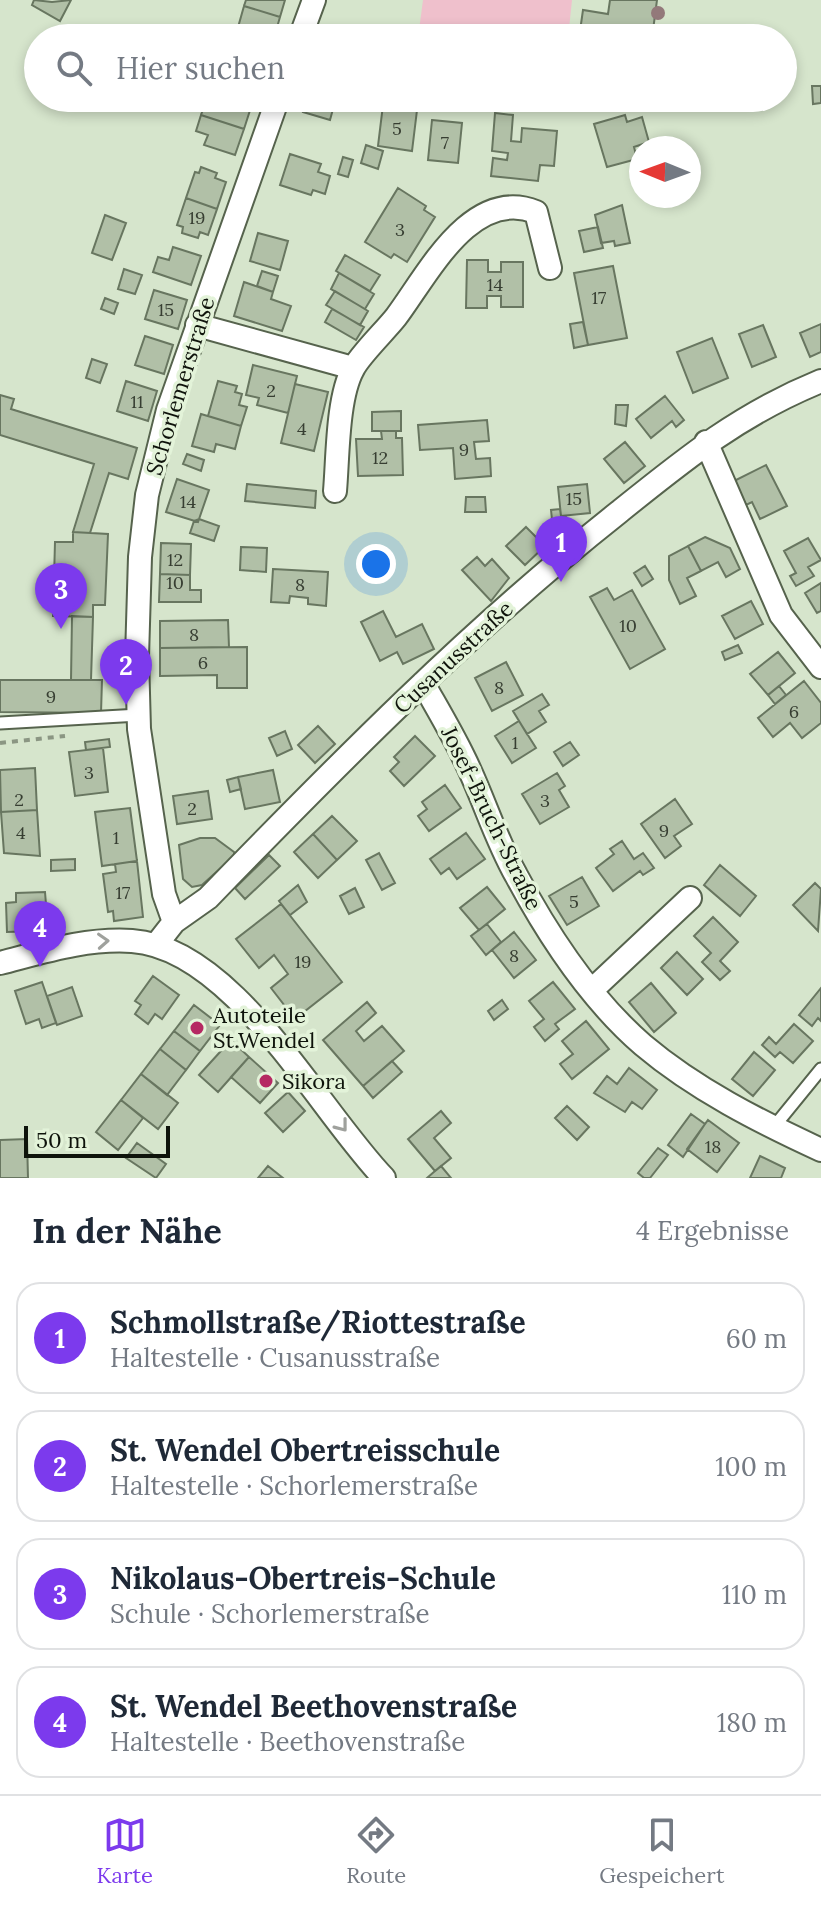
<!DOCTYPE html>
<html lang="de">
<meta charset="utf-8">
<style>
body{margin:0;font-family:Lora,serif;background:#f2f2f3;color:#1f2937}
.compass{position:absolute;left:629px;top:136px;width:72px;height:72px;border-radius:50%;background:#fff;box-shadow:0 4px 12px #0003;rotate:271deg}
.scale{position:absolute;left:24px;bottom:20px;width:146px;box-sizing:border-box;padding-left:8px;border:4px solid #0e130b;border-top:0;font-size:22px;line-height:28px;white-space:nowrap;color:#0e130b;-webkit-text-stroke:6px #e3f3d9;paint-order:stroke}
.you{position:absolute;left:376px;top:564px;width:28px;height:28px;margin:-20px;border:6px solid #fff;border-radius:50%;background:#1a73e8;box-shadow:0 0 0 12px #1a73e833}
.badge{display:grid;place-items:center;width:52px;height:52px;border-radius:50%;background:#7c3aed;color:#fff;font-size:26px;font-weight:700}
.pin{position:absolute;translate:-50% -66px;filter:drop-shadow(0 2px 4px #0008)}
.pin::after{content:'';position:absolute;top:42px;width:28px;height:24px;background:inherit;clip-path:polygon(0 0,100% 0,50% 100%)}
.list{margin:0;padding:0;list-style:none}
h2{display:flex;justify-content:space-between;align-items:center;height:104px;margin:0;padding:0 32px;font-size:34px}
h2 small{font-size:26px;font-weight:400;color:#747a83}
.list li{display:grid;grid-template-columns:52px 1fr auto;gap:24px;align-items:center;box-sizing:border-box;height:112px;margin:0 16px 16px;padding:0 16px;border:2px solid #e0e1e3;border-radius:24px}
.list b{display:block;font-size:30px;white-space:nowrap}
.list p{margin:0;font-size:26px;white-space:nowrap;color:#747a83}
.list em{font-size:26px;font-style:normal;color:#747a83}
.icon{flex:none;width:44px;height:44px;fill:none;stroke:currentColor;stroke-width:2;stroke-linecap:round;stroke-linejoin:round}
.map{position:relative;flex:none;width:821px;height:1178px;overflow:hidden}
.search{position:absolute;background:#fff;box-shadow:0 4px 12px #0003;left:24px;right:24px;top:24px;height:88px;display:flex;align-items:center;gap:20px;box-sizing:border-box;padding:0 28px;border-radius:44px;color:#747a83;font-size:30px}
.sheet{height:616px;background:#fff}
nav{display:flex;justify-content:space-around;align-items:center;box-sizing:border-box;height:112px;border-top:2px solid #e0e1e3;background:#fff;font-size:22px;color:#747a83}
nav a{display:grid;justify-items:center;gap:4px}
nav .on{color:#7c3aed}
.map>svg:first-child{display:block}
.green{fill:#efc0cc}
.building{fill:#b1c0a7;stroke:#687660;stroke-width:2}
.lines{fill:none;stroke-linecap:round;stroke-linejoin:round}
.lane-casing{stroke:#56634d;stroke-width:15}
.street-casing{stroke:#56634d;stroke-width:26}
.path{stroke:#8b9683;stroke-width:4;stroke-dasharray:6 6;stroke-linecap:butt}
.lane{stroke:#fff;stroke-width:11}
.street{stroke:#fff;stroke-width:22}
.tree{fill:#93797a}
.oneway{stroke:#9fa19d}
.poi-dot{fill:#b52962;stroke:#e3f3d9;stroke-width:3}
.labels{text-anchor:middle;dominant-baseline:central;stroke-width:7;stroke-linejoin:round;paint-order:stroke}
.number-label{font-size:18px;fill:#373e32}
.street-label{font-size:22px;fill:#0e130b;stroke:#e3f3d9}
.poi-label{font-size:22px;fill:#0e130b;stroke:#e3f3d9;text-anchor:start}
</style>
<div class="map">
<svg width="821" height="1178" viewBox="0 0 821 1178">
<rect width="100%" height="100%" fill="#d6e5cc"/>
<!-- green -->
<path class="green" d="M423,0H572L568,38H418Z"/>
<!-- building -->
<path class="building" d="M34,0L52,2L71,0L60,21L32,5Z
M246,0H285L280,17L244,6Z
M610,0H657L652,38H579L583,10L608,14Z
M244,6L280,17L274,38H235Z
M812,86H821V103L813,104Z
M220,98L252,104L244,129L201,115L206,101L218,105Z
M307,98H336L330,120L303,112Z
M383,105L417,110L412,151L378,146Z
M495,113L513,115L511,141L521,142L522,128L557,131L554,166L540,165L538,181L491,176L493,158L507,160L508,153L492,151Z
M201,115L244,129L235,155L204,145L208,135L196,131Z
M625,115L627,122L642,117L649,142L634,147L637,159L607,167L594,124Z
M432,120L462,123L458,163L428,160Z
M366,145L383,151L378,169L361,163Z
M290,154L321,164L318,172L330,176L325,194L313,190L311,195L280,185Z
M343,157L353,160L348,177L338,174Z
M201,167L217,173L215,178L226,182L217,209L186,198L195,172L199,173Z
M398,188L426,206L424,210L435,217L407,262L394,254L391,258L365,242Z
M186,198L217,209L208,235L200,232L198,238L182,233L183,227L177,225Z
M622,205L630,243L615,246L614,241L601,243L595,215Z
M105,215L126,223L112,260L92,253Z
M598,227L603,248L584,252L579,231Z
M258,233L288,241L280,270L250,261Z
M173,247L201,256L191,285L153,272L158,257L169,260Z
M345,255L380,275L370,291L336,271Z
M467,260H488V272H501V262H523V307H501V296H487V308H466Z
M613,266L627,338L588,345L574,273Z
M124,269L142,275L135,294L118,289Z
M262,271L278,276L273,292L257,286Z
M339,273L374,294L365,309L331,289Z
M244,282L273,292L271,299L291,306L282,331L234,316Z
M154,290L187,300L178,329L145,319Z
M335,291L368,311L360,325L326,305Z
M105,298L118,303L114,314L101,309Z
M332,309L364,327L356,340L325,322Z
M583,322L588,345L574,348L570,324Z
M821,324V352L810,357L800,333Z
M763,325L776,357L752,367L739,334Z
M145,336L173,345L164,374L135,365Z
M712,338L728,378L693,393L677,352Z
M92,359L107,364L100,383L86,378Z
M253,365L297,376L288,413L257,405L259,398L246,395Z
M126,381L157,391L148,421L117,411Z
M218,381L237,386L235,392L242,394L239,405L247,407L241,426L208,416Z
M295,384L328,392L314,451L281,443Z
M0,395L14,399L11,409L137,448L128,479L109,473L90,533L73,532L94,464L0,435Z
M665,396L684,420L676,427L672,421L651,438L636,419Z
M616,405H628L626,426L615,424Z
M401,411V431H372V412Z
M201,414L241,426L235,449L216,444L214,452L192,446Z
M487,420L489,441L474,442L476,459L490,458L491,476L455,479L453,448L420,450L418,425Z
M381,431H396V438H402L403,475L358,476L356,439H382Z
M625,442L645,466L624,483L604,459Z
M187,454L204,460L201,471L183,464Z
M766,465L787,506L760,519L752,502L746,505L734,481Z
M177,479L209,490L198,522L166,512Z
M247,484L316,491L315,508L245,501Z
M587,484L590,513L561,516L558,487Z
M466,497H485L486,512H465Z
M560,509L561,516H566L568,528L553,529L551,510Z
M199,519L219,526L214,541L190,533L194,521Z
M526,527L545,546L525,565L506,546Z
M73,532L108,534L105,605H93V617L53,616L55,542H73Z
M554,532L556,546L548,547L546,533Z
M705,537L730,548L740,569L726,577L718,562L701,571L688,546Z
M808,538L821,560L808,567L814,576L796,586L790,576L796,573L784,551Z
M161,543L191,544L190,575L160,574Z
M688,546L701,571L687,578L696,596L680,604L669,580V556Z
M241,547L267,548L266,572L240,570Z
M477,557L485,566L492,559L509,578L491,601L462,570Z
M645,566L653,579L642,586L634,573Z
M273,569L328,572L326,606L308,604V598L290,596L289,603L271,602Z
M160,574L190,575V590H201V602H159Z
M821,583V611L817,613L805,593Z
M607,588L614,600L632,590L665,649L630,669L590,597Z
M751,601L763,624L735,639L722,616Z
M383,611L396,637L422,624L434,649L403,664L397,652L380,661L361,622Z
M72,616L93,617L91,680H71Z
M228,620L229,647L160,648V621Z
M738,645L742,653L725,660L722,652Z
M247,647V688H217V675L160,676V648Z
M778,652L795,673L768,695L750,674Z
M506,662L523,695L492,711L475,678Z
M0,680H102L101,713L0,712Z
M804,681L821,703V723L802,738L790,723L773,737L758,718Z
M779,686L786,695L775,704L768,695Z
M542,694L549,705L539,711L546,722L527,734L513,711Z
M519,721L536,748L512,763L495,736Z
M318,726L335,744L315,763L298,745Z
M285,731L292,749L277,756L269,738Z
M415,736L435,756L404,786L390,771L399,762L394,757Z
M109,739L110,747L86,750L85,742Z
M570,742L579,755L563,766L554,752Z
M103,748L108,792L75,796L69,752Z
M35,768L37,810L1,812L0,770Z
M273,770L280,802L245,809L238,777Z
M557,773L565,786L559,790L569,807L540,824L522,794Z
M238,777L241,789L230,792L227,780Z
M445,785L461,808L429,831L418,816L427,809L422,802Z
M208,791L212,819L177,824L173,796Z
M675,799L692,824L674,836L681,846L665,858L641,824Z
M130,808L137,861L102,866L95,812Z
M37,810L40,856L4,853L1,812Z
M332,816L357,841L337,860L313,834Z
M466,833L485,859L457,879L449,868L441,874L430,859Z
M313,834L337,860L318,878L294,852Z
M200,838H215L234,852V856L202,885L192,887L183,879L179,845Z
M622,841L634,859L643,853L654,868L643,875L640,871L613,891L596,868L614,854L610,849Z
M379,853L395,883L382,890L366,860Z
M269,855L280,866L245,899L235,888Z
M75,859V870L51,871V860Z
M137,861L143,917L114,921L113,911L108,912L103,874L116,872L115,864Z
M720,865L756,896L740,916L704,885Z
M582,877L599,906L567,925L549,896Z
M815,883L821,889L818,931L793,905Z
M298,885L307,902L290,915L279,901Z
M487,887L505,909L479,930L460,908Z
M355,888L364,907L349,914L340,896Z
M45,892L47,917H36L37,931L7,932L6,903L16,902V893Z
M281,904L342,982L295,1019L271,988L288,974L274,955L259,968L236,939Z
M713,917L738,942L720,961L730,971L720,980L702,962L711,953L694,936Z
M487,924L501,942L486,955L471,936Z
M514,932L536,960L514,978L492,950Z
M677,952L703,979L687,995L661,968Z
M153,976L179,995L162,1019L155,1014L148,1024L135,1014L141,1005L135,1001Z
M42,982L56,1023L42,1028L39,1019L26,1024L15,991Z
M553,982L575,1009L555,1024L559,1029L545,1041L534,1027L544,1019L529,1001Z
M651,983L676,1013L654,1032L629,1002Z
M72,987L82,1016L57,1025L47,996Z
M821,988V1021L818,1018L812,1026L799,1015Z
M502,1000L508,1009L494,1020L488,1011Z
M367,1002L376,1013L356,1031L364,1041L382,1026L404,1051L363,1086L323,1040Z
M194,1005L220,1025L200,1051L174,1031Z
M586,1021L609,1049L572,1079L560,1064L573,1054L562,1041Z
M794,1024L813,1041L793,1063L780,1052L775,1057L762,1045L769,1037L776,1044Z
M174,1031L200,1051L186,1070L160,1049Z
M231,1040L249,1057L218,1092L199,1075Z
M160,1049L186,1070L167,1095L141,1074Z
M754,1052L775,1070L753,1096L732,1079Z
M249,1057L278,1083L260,1103L231,1077Z
M392,1061L402,1072L373,1098L363,1086Z
M629,1068L657,1090L642,1109L632,1102L625,1112L594,1093L607,1076L617,1084Z
M141,1074L178,1103L158,1129L121,1100Z
M288,1092L305,1111L283,1132L265,1113Z
M121,1100L143,1118L118,1150L96,1132Z
M567,1106L589,1127L577,1140L555,1118Z
M441,1111L451,1123L434,1138L451,1158L435,1171L408,1139Z
M691,1114L705,1124L683,1157L668,1145Z
M708,1120L739,1143L717,1172L687,1149Z
M27,1139L28,1178H0V1140Z
M137,1143L166,1164L156,1178L126,1158Z
M658,1148L668,1155L650,1178H644L638,1173Z
M760,1156L785,1168L781,1178H750Z
M268,1166L283,1178H258Z
M441,1166L451,1178H427L435,1171Z"/>
<g class="lines">
<defs>
<path id="lane" d="M0,723L139,715
M773,1128L821,1069"/>
<path id="street" d="M300,38L314,0
M197,325L353,368
M706,442L781,615L821,667
M335,491C338,457 337,398 353,369C359,356 385,331 396,317C427,276 471,186 536,212L550,268
M423,683C437,708 452,733 464,758C483,796 495,838 516,875C548,935 591,1000 643,1045C695,1089 760,1122 821,1150
M174,922L164,894L139,729L137,657L140,557L147,495L168,410L278,98
M156,945L174,922L208,898C338,764 471,629 619,512C686,458 740,414 821,381
M0,963C43,952 86,938 132,941C234,948 319,1111 384,1178
M592,990L690,898"/>
</defs>
<!-- lane casing -->
<use href="#lane" class="lane-casing"/>
<!-- street casing -->
<use href="#street" class="street-casing"/>
<!-- path -->
<path class="path" d="M0,743L65,736"/>
<!-- lane -->
<use href="#lane" class="lane"/>
<!-- street -->
<use href="#street" class="street"/>
</g>
<!-- trees -->
<circle class="tree" cx="658" cy="13" r="7"/>
<!-- one-way arrows -->
<defs><path id="oneway-chevron" d="M-2-3.5L2.5 0L-2 3.5" fill="none" stroke-width="1.6" stroke-linecap="round" stroke-linejoin="round" transform="scale(2)"/></defs>
<g class="oneway">
<use href="#oneway-chevron" transform="translate(103 941) rotate(-3)"/>
<use href="#oneway-chevron" transform="translate(342 1126) rotate(52)"/>
</g>
<!-- markers -->
<g class="poi-dot">
<circle cx="197" cy="1028" r="8"/>
<circle cx="266" cy="1081" r="8"/>
</g>
<g class="labels">
<!-- number labels -->
<g class="number-label">
<text x="397" y="128">5</text>
<text x="445" y="142">7</text>
<text x="197" y="217">19</text>
<text x="400" y="229">3</text>
<text x="495" y="284">14</text>
<text x="599" y="297">17</text>
<text x="166" y="309">15</text>
<text x="271" y="390">2</text>
<text x="137" y="401">11</text>
<text x="302" y="428">4</text>
<text x="464" y="449">9</text>
<text x="380" y="457">12</text>
<text x="574" y="498">15</text>
<text x="188" y="501">14</text>
<text x="175" y="559">12</text>
<text x="175" y="582">10</text>
<text x="300" y="584">8</text>
<text x="628" y="625">10</text>
<text x="194" y="634">8</text>
<text x="203" y="662">6</text>
<text x="499" y="687">8</text>
<text x="51" y="696">9</text>
<text x="794" y="711">6</text>
<text x="515" y="742">1</text>
<text x="89" y="772">3</text>
<text x="19" y="799">2</text>
<text x="545" y="800">3</text>
<text x="192" y="808">2</text>
<text x="664" y="830">9</text>
<text x="21" y="832">4</text>
<text x="116" y="837">1</text>
<text x="123" y="892">17</text>
<text x="574" y="901">5</text>
<text x="514" y="955">8</text>
<text x="303" y="961">19</text>
<text x="713" y="1146">18</text>
</g>
<!-- street labels -->
<g class="street-label">
<text transform="translate(180 386) rotate(-73)">Schorlemerstraße</text>
<text transform="translate(453 657) rotate(-43)">Cusanusstraße</text>
<text transform="translate(492 818) rotate(64)">Josef-Bruch-Straße</text>
</g>
<!-- poi labels -->
<g class="poi-label">
<text x="213" y="1015">Autoteile<tspan x="213" dy="25">St.Wendel</tspan></text>
<text x="282" y="1081">Sikora</text>
</g>
</g>
</svg>
<svg class="compass" viewBox="-18 -18 36 36"><path d="M0-13l5 13h-10z" fill="#e53935"/><path d="M0 13l5-13h-10z" fill="#747a83"/></svg>
<div class="scale">50 m</div>
<div class="you"></div>
<div class="pin badge" style="left:561px;top:582px">1</div>
<div class="pin badge" style="left:126px;top:705px">2</div>
<div class="pin badge" style="left:61px;top:629px">3</div>
<div class="pin badge" style="left:40px;top:967px">4</div>
<div class="search"><svg class="icon" aria-label="search" viewBox="0 0 24 24"><circle cx="10" cy="10" r="6"/><path d="M15 15l6 6"/></svg>Hier suchen</div>
</div>
<section class="sheet">
<h2>In der Nähe<small>4 Ergebnisse</small></h2>
<ul class="list">
<li><span class="badge">1</span><div><b>Schmollstraße/Riottestraße</b><p>Haltestelle · Cusanusstraße</p></div><em>60 m</em></li>
<li><span class="badge">2</span><div><b>St. Wendel Obertreisschule</b><p>Haltestelle · Schorlemerstraße</p></div><em>100 m</em></li>
<li><span class="badge">3</span><div><b>Nikolaus-Obertreis-Schule</b><p>Schule · Schorlemerstraße</p></div><em>110 m</em></li>
<li><span class="badge">4</span><div><b>St. Wendel Beethovenstraße</b><p>Haltestelle · Beethovenstraße</p></div><em>180 m</em></li>
</ul>
</section>
<nav>
<a class="on"><svg class="icon" aria-label="map" viewBox="0 0 24 24"><path d="M3 6l6-2 6 2 6-2v14l-6 2-6-2-6 2zM9 4v14M15 6v14"/></svg>Karte</a>
<a><svg class="icon" aria-label="directions" viewBox="0 0 24 24"><path d="M12 3l9 9-9 9-9-9zM9 14v-3h6M13 9l2 2-2 2"/></svg>Route</a>
<a><svg class="icon" aria-label="saved" viewBox="0 0 24 24"><path d="M7 4h10v16l-5-4-5 4z"/></svg>Gespeichert</a>
</nav>
